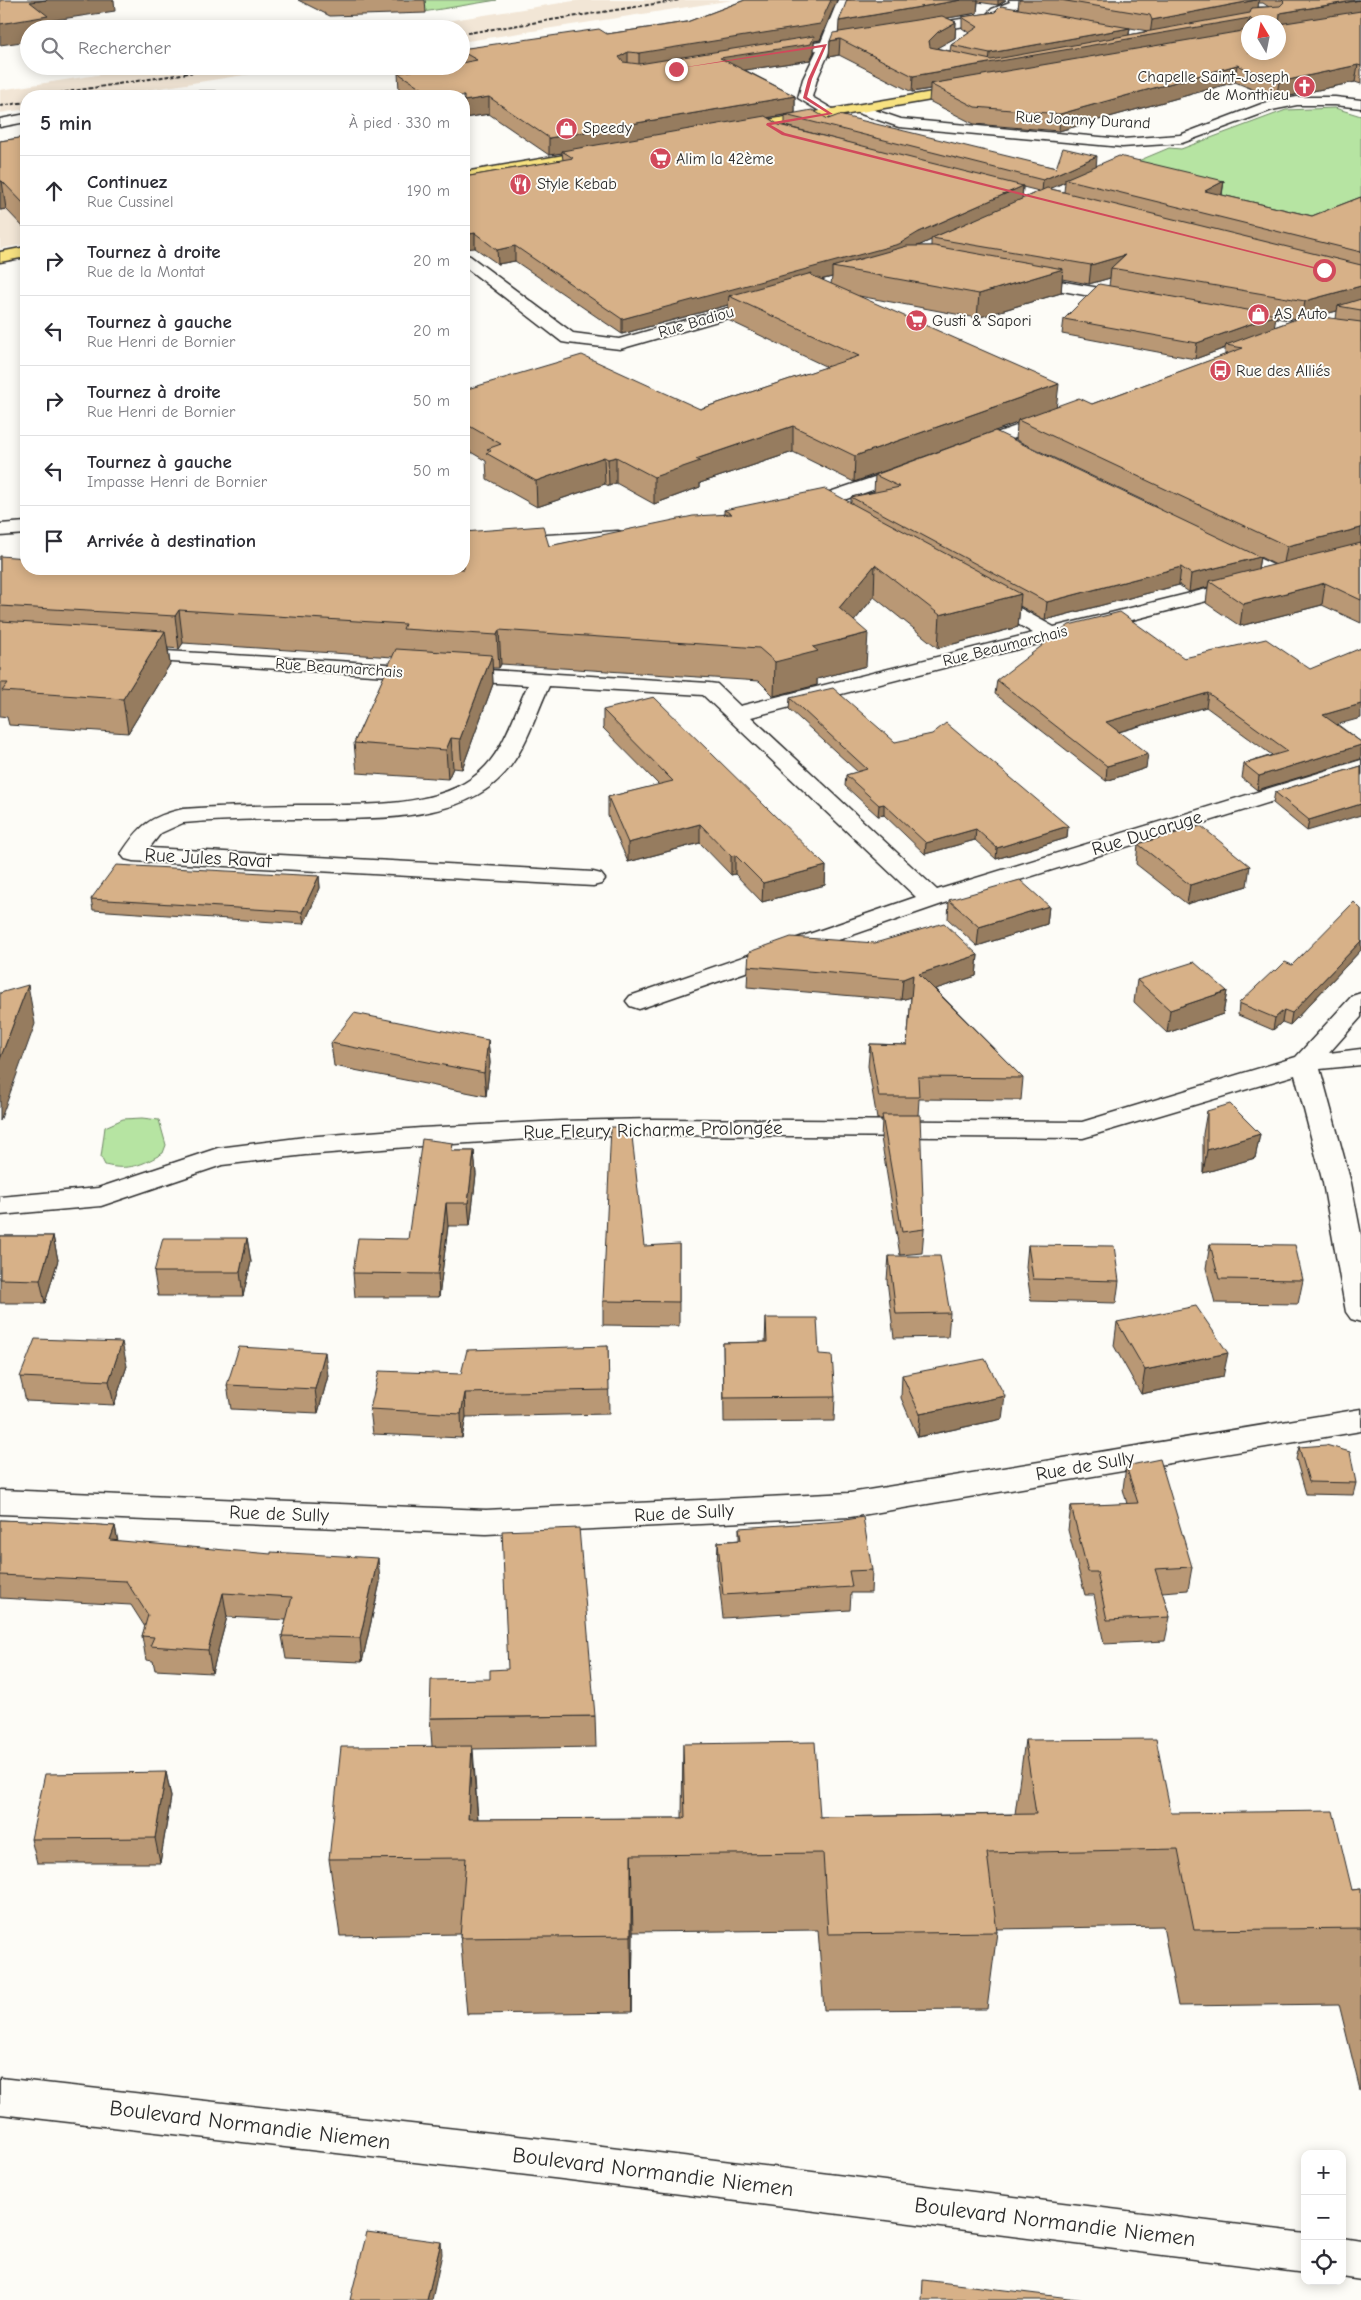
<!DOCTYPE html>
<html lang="fr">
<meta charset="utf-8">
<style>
body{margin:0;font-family:"Comic Neue",sans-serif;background:#f2f2f3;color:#2b2b33}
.controls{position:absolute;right:15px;bottom:15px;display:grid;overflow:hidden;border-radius:10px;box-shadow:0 2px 12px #0003}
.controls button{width:45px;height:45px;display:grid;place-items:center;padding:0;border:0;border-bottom:1px solid #e1e1e2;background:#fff;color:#2b2b33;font:25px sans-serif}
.compass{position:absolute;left:1241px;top:15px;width:45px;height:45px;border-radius:50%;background:#fff;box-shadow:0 2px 12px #0003;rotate:350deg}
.stop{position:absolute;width:15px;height:15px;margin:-11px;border:4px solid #d1495b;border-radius:50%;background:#fff}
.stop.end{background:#d1495b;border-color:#fff;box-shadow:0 1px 5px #0008}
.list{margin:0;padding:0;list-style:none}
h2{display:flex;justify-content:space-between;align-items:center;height:65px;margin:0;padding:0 20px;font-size:21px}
h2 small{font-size:16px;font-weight:400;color:#7c7c81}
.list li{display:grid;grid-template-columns:32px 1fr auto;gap:15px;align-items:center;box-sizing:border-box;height:70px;padding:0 20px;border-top:1px solid #e1e1e2}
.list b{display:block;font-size:19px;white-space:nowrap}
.list p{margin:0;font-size:16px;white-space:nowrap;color:#7c7c81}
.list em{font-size:16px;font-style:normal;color:#7c7c81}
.icon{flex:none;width:28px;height:28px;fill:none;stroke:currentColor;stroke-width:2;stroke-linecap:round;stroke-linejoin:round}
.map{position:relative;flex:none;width:1361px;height:2300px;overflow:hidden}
.search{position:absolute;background:#fff;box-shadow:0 2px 12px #0003;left:20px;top:20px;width:450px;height:55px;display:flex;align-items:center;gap:12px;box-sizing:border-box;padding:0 18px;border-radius:28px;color:#7c7c81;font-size:19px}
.panel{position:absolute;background:#fff;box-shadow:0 2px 12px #0003;left:20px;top:90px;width:450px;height:485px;border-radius:20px}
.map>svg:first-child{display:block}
.built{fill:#f2e6d6}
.green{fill:#b6e4a2;stroke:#708866}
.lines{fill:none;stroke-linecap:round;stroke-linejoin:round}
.minor-casing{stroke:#2b2b2b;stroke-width:3}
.major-casing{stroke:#2b2b2b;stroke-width:3}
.minor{fill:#fdfcf7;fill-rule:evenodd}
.major{fill:#f8e281;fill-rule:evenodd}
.rail{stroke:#2b2b2b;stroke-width:2;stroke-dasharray:4 2;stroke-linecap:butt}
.wall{fill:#b99875;stroke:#2b2b2b;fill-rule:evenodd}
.shaded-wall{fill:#967c5f;stroke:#2b2b2b}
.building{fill:#d7b188;stroke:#2b2b2b}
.route{fill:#d1495b}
.labels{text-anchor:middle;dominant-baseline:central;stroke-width:4;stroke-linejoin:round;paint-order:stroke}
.far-poi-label{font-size:16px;fill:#2b2b2b;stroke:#fdfcf7;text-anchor:start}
.far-street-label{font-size:16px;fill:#2b2b2b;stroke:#fdfcf7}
.street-label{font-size:19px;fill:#2b2b2b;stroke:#fdfcf7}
.near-street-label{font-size:22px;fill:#2b2b2b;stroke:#fdfcf7}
</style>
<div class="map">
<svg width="1361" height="2300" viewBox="0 0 1361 2300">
<rect width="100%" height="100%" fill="#fdfcf7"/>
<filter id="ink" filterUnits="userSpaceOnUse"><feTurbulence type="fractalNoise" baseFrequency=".02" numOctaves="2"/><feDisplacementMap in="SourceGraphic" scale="10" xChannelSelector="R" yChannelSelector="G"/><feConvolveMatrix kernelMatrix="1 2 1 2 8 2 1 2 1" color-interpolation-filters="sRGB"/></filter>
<g filter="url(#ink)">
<!-- built -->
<path class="built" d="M580,0H733L461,42V29H396Z
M155,66H303L108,96H26V109L0,113V90Z
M26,140V244L0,249V144Z"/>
<!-- green -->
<path class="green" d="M399,0H497L423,12Z
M1335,108L1361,116V214L1330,226L1112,172L1169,148L1181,149L1286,110Z
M142,1118L159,1120L166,1145L163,1153C143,1165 128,1171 105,1165L101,1157L105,1127L123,1119Z"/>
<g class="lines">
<defs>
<path id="minor" d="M838,0H850L835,39L866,34L872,38L866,42L831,48L817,79L812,97L836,111L838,114L831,118L798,98L803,79L817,50L777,57L770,53L777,49L821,42Z
M1009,0H1021L1023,4L1000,15L994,21L918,34L912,30L918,26L986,15L992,9L1010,2Z
M181,92H216L223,96H174Z
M1297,97H1335L1361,100V108L1335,105H1297L1272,110L1182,143L1122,147L899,127L855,112L853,109L860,105L901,119L1122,139L1180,135L1264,103Z
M26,114V122L0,127V119Z
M464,254L470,256L573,333L619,339L764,298L772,303L770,306L620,349L568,343L562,342L464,266Z
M1025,275L1128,293L1136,298L1128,303L1019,283L1017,280Z
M1239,313L1361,331V341L1233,322L1231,318L1233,314Z
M1053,413L1059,414L1062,418L1059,422L977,452H965L962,448L965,444Z
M910,465L917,467L919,471L917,475L811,511H797L794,507L797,503Z
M26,522V534L0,536V524Z
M618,531L625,533L628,537L625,541L491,550L464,549V537L491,538Z
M1224,542L1290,573L1293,577L1290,581L1283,583L1276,581L1217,552L1214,548L1217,544Z
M1243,580L1250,582L1253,586L1250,590L751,717L937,890L1361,760V774L942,904L639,1009L630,1006L626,1001L630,996L916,897L703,695L549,686C535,716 525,753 501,777C454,825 360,818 297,819C259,819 221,820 183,823L161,833L149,848L593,872L601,874L605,879L601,884L593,886L133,861L125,859L121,854C140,825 149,817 183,809C221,806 259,806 297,805C355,804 444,812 486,766C506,744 515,711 528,685L125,659L121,655L125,651L132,649L709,683L717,684L740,706L1033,633L980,602L977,598L980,594L987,592L994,594L1054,627Z
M1361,993V1017L1329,1053L1361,1049V1065L1320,1069L1351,1183L1361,1235V1322L1351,1319L1346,1312L1323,1183L1295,1075L1083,1138L653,1135L561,1137L421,1146L305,1155L222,1165L101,1206L0,1215V1197L98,1188L218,1148L305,1137L421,1128L561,1121L653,1119L1082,1122L1296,1057L1352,996Z
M1361,1409V1431L850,1517L486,1534L0,1514V1490L486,1510L850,1493Z
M0,2078L562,2141L1305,2233V2273L562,2179L0,2114Z
M1342,2237L1361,2240V2280L1342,2277Z"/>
<path id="major" d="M967,86L974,90L972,93L739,133L732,129L739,125Z
M600,149L605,150L607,153L605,156L464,180V172Z
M26,247V257L0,262V252Z"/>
</defs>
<!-- minor casing -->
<use href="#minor" class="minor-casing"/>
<!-- major casing -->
<use href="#major" class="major-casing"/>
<!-- minor -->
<use href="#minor" class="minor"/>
<!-- major -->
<use href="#major" class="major"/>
<!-- rail -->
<path class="rail" d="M461,34L680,0
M227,71L256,66
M41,96L233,66
M0,106L26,102"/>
</g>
<!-- wall -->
<path class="wall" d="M298,0H425L426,13L330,16Z
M745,0H837L820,40L814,41V52L810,60L745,70L795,96V113L767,118L779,125L868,148L785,126V115L828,119L1056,168L1096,166L1224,181L1222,195L1312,216L1361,197V623L1322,605L1240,626L1206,603L1208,587L1189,592L1179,585L1045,620L1020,606L1018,627L938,648L874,597L854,621L866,666L817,679V685L774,696L759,681L501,664L499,668H492L493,684L462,769L453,768L448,779L357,773L354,743L393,657L183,643L179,649L168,648L170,664L128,733L9,725L7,717L0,716V556L26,569L549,546L724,514V510L851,502V497L874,492L875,475L1157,507L1016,440L1017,423L854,482L793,452L700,483V487L654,504L616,483L609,486L605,484L537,507L487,479L486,461L464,448V390L700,409L827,367L728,320V305L622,334L515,261L498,264L475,248L464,177L563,160L562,153L549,155L489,114L464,118V96H408L399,90L398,73L461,66V49L607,34L687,22ZM1065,182L1064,192L1050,189ZM1023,187L1039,191L1022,199ZM931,240V246H918ZM832,277L831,284L821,280ZM1110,278L1109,286L1064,319L1062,334L1195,359L1225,348V355L1092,404L1056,406L859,296L977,318L1061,293L1062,279L1089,284ZM1337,311L1336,319L1316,316H1317ZM1276,316L1297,319L1274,327ZM1260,557L1276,565L1258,569Z
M847,0H1006L998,5L978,2L977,13L947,18L956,22L955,38L936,48L950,51L951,45L969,33L962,28V17L1018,9L1019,0H1361V84L1355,82L1276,99L1235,82L1059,131L974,124L929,101L930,89L912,92L839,55L829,57L830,41L838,33ZM1258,3H1263L1269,7H1258ZM1248,22H1278L1248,52ZM1130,28L1148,31L1129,35Z
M26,137V230L6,209L0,210V141Z
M1184,658L1337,724L1361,742V759L1257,790L1242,778L1244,764L1272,755L1206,707L1119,732L1146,768L1106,781L995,694L997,680Z
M790,698L895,742L1068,826L1067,838L996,859L975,840L925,854L884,815L878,816L845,786L846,775L858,772L789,709Z
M603,710L826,866L825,885L762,902L735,874L731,875L700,843L628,862L608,816V797L659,785L603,728Z
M1361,766L1307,831L1273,803L1275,792Z
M1138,844L1247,886L1187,904L1136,864Z
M319,876L320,888L304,924L93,910L91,899Z
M949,900L1049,906L1047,924L977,946L948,919Z
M1361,909V950L1290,1025L1282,1022L1273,1030L1238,1015L1239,1003L1276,971L1292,965Z
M978,955L976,976L935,989L1023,1078L1021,1100L919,1099L918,1115L924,1229L922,1253L900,1255L881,1138L882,1119H877L868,1066L870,1044L907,1045L911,997L901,1000L747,987L748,966Z
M1137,980L1227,991L1223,1014L1167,1033L1134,1002Z
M488,1040L490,1063L486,1096L334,1066L331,1043Z
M1207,1111L1260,1134L1255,1158L1203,1173V1134Z
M453,1151H474L476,1175L470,1226H448L439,1297H355L353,1273L408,1239Z
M0,1236H53L58,1260L45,1303H0Z
M247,1238L251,1262L243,1296H158L154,1272Z
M679,1244V1326L603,1325V1301Z
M1210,1244L1303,1280L1298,1304L1215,1303L1206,1268Z
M1028,1245L1119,1281L1116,1303L1031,1301L1026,1267Z
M889,1256L950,1313L948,1337L894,1338L887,1280Z
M766,1318L819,1354L835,1397L834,1421L724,1422L723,1343L765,1342Z
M1117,1322L1223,1377L1141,1394L1114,1346Z
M608,1346L609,1414L466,1417L462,1438L373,1434L370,1409L461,1374Z
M127,1366L114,1405L26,1401L20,1377Z
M902,1375L1002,1419L918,1437L901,1398Z
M328,1376L318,1413L231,1409L227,1385Z
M1299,1447L1356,1483L1353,1495L1306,1494L1296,1459Z
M1126,1466L1192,1567L1188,1590L1162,1592L1170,1617L1165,1641L1104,1644L1094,1595H1085L1068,1530L1071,1506L1127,1504L1123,1489Z
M0,1520L115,1526L118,1541L380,1582L362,1662L286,1659L282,1636L286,1620L227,1617L212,1673L155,1670L153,1661L146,1660L142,1636L145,1627L131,1605L0,1598Z
M739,1528L872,1570L871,1593H851L850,1610L723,1618L717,1564L718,1542L739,1540Z
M595,1716L596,1747L473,1749L478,1819L682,1818L683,1744L820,1817L1015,1814L1025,1740L1171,1813L1352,1890L1361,1889V2090H1360L1339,2004L1178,2006L1163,1926L996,1929L997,1932L987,2009L824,2010L818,1930L633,1932L632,2012L467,2014L460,1934L340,1936L329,1859L432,1746L430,1718Z
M166,1772L171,1797L160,1863H37L31,1839Z"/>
<!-- shaded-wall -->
<path class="shaded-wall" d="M47,0H114L115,11L48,21L49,29H29V41L0,45V24L30,2Z
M831,0H837L820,40L814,41V52L810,60L720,74V58L639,69V53Z
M961,0H978L977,13L838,37L839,21Z
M998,0H1006L998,5Z
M1256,0H1259L1257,15L1250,18L1249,22H1248V34L930,84V89L912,92L913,76L989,63L990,53L1130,28L1128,39L1150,35L1152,20Z
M1361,0V13L1278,29L1280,13Z
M956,22L955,38L937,48L928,58L929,41L938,32Z
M840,39L839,55L829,57L830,41Z
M628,52V68L619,74V57Z
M1237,65L1235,82L1059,131L1060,114Z
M1358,65L1355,82L1276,99L1279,82Z
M795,96V113L565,153L562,151V153L549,155V138Z
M489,97V114L464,118V101Z
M1097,156L1096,168L1065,179V182L1042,192L1043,180Z
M0,181H2L6,209L0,210Z
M1224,181L1221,199L1205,191Z
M1023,186L1022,200L932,238L931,240L918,246L832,267V277L811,282L729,296L728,305L622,334V319L919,232Z
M475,233V248L464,249V235Z
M515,246V261L498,264L497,250Z
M1125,255L1111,268L1110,278L1089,284L1091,265Z
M1063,269L1061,293L977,318L979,294Z
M1361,286V305L1338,306L1337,311L1302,320L1305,301Z
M1276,315L1274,331L1226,345L1225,348L1195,359L1197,343Z
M1059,384L1056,409L1018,420L1017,423L854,482L855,456Z
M793,426V452L700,483V487L654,504V477L696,459Z
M604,457L605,484L537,507L536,481Z
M616,457V483L609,486L608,459Z
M1361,528V549L1283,568L1287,546Z
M1260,557L1257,574L1209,581L1208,587L1189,592L1191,574Z
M875,565L874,597L838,641L868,633L866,666L817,679V685L774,696L775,662L813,647L839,608Z
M1181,567L1179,585L1045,620L1047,602Z
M1325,583L1322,605L1240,626L1243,604Z
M1021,594L1018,627L938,648L940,615Z
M179,610L183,643L179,649L175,616Z
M499,630L501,664L499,668L497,635Z
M165,631L170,664L128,733L123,699Z
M492,655L493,684L462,769L460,739Z
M1208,693L1206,707L1104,736L1106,722Z
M1361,704V718L1321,729L1323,715Z
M451,738L453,768L448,779L446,750Z
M1361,745V759L1257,790L1259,776Z
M1148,754L1146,768L1106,781L1107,766Z
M884,804V815L878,816L879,805Z
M1361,804V815L1307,831L1309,820Z
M700,824V843L628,862V843Z
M1068,826L1067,838L996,859L997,848Z
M976,829L975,840L925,854L926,843Z
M735,855V874L731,875V856Z
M826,866L825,885L762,902L763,883Z
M1250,866L1247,886L1187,904L1190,885Z
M319,876L320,888L304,924L302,912Z
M1049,906L1047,924L977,946L979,927Z
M1361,941V950L1290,1025L1292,1013Z
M978,955L976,976L917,995L919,974Z
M913,975L912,997L901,1000L903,979Z
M28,985L35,1024L0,1121V1059Z
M1227,991L1223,1014L1167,1033L1170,1010Z
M1284,1010L1282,1022L1273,1030L1275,1018Z
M488,1040L490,1063L486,1096L484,1073Z
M1260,1134L1255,1158L1203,1173L1207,1150Z
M474,1151L476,1175L470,1226L468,1203Z
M446,1203L448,1226L439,1297L438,1274Z
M53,1236L58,1260L45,1303L40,1280Z
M247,1238L251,1262L243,1296L240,1272Z
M122,1342L127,1366L114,1405L109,1381Z
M325,1352L328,1376L318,1413L315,1389Z
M1228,1353L1223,1377L1141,1394L1145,1370Z
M465,1393L466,1417L462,1438L461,1414Z
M1005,1396L1002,1419L918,1437L920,1414Z
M115,1526L119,1550L110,1540Z
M378,1558L380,1582L362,1662L360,1638Z
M223,1593L227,1617L212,1673L208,1650Z
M472,1746L478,1822L468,1819Z
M166,1772L171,1797L160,1863L155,1838Z
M631,1855L633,1932L632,2012L631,1936Z
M441,2242L442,2254L432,2300H427Z"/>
<!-- building -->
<path class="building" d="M0,0H47L30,2L48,16L0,24Z
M745,0H831L820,24L639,53L628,52L619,57L623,62L639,64L814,36L811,44L720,58L795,96L549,138L489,97L464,101V96H434L398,73L440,66H461V63L477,60L461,51V49L599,29L607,34L687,22Z
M847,0H961L839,21Z
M1060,0H1256L1152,20L1150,15Z
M1282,0H1359L1280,13L1279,24L1361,11V66L1358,65L1279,82L1237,65L1060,114L975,107L930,84L1248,30V52H1278V22H1252V20L1250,18L913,76L840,39L830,41L833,33L942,16L956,22L938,32L929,41L930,47L991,60L1250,13L1252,8L1280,6L1284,2Z
M1001,6L1130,28L990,53L951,45L978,27L962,17L995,12Z
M812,110L828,119L839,115L1056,168L1063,148L1097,156L1043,180L785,115Z
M765,116L779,125L1023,186L919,232L899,244L622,319L515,246L497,250L475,233L464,235V177L573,158L562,151Z
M26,137V206L2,181H0V141Z
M1119,156L1224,181L1205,191L1312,216L1361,197V252L1065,179Z
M1047,188L1361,265V286L1305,301L1111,268L1125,255L1091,265L932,238Z
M907,246H934L1063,269L979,294L832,267Z
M812,273L811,275L1059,384L855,456L793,426L696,459L700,461L654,477L616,457L608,459L604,457L536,481L486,453L491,451L487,449L501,444L464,423V390L582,355L700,409L859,356L729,296Z
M1099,284L1276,315L1197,343L1064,319Z
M1361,299V310L1338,306Z
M1307,315L1361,322V528L1287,546L1018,420L1079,398L1092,404L1243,348L1226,345Z
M995,431L1260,557L1191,574L1181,567L1047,602L851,497L900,487L875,475Z
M825,489L1021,594L940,615L875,565L839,608L868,633L813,647L818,651L775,662L759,648L499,630L497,635L403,629L405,624L179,610L175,616L0,606V556L26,558V569H464V532L543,526L549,546L693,516L732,514L724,510Z
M1361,543V600L1325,583L1243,604L1209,581Z
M1120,612L1184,658L1266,639L1310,669L1361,648V704L1323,715L1361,742V745L1259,776L1244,764L1288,751L1208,693L1106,722L1148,754L1107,766L997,680L1069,625Z
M0,621L165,631L123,699L2,691L8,683H0Z
M396,649L492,655L460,739L451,738L446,750L354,743Z
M833,688L895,742L932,734L946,723L1068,826L997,848L976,829L926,843L884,804L879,805L846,775L867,769L790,698Z
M654,697L826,866L763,883L735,855L731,856L700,824L628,843L608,797L673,781L603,710Z
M1361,766V804L1309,820L1275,792Z
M1201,826L1250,866L1190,885L1138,844Z
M116,865L319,876L302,912L91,899Z
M1020,880L1049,906L979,927L949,900Z
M1354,902L1361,909V941L1292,1013L1284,1010L1275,1018L1239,1003L1274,970L1276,971L1285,962L1292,965Z
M944,923L978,955L919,974L1023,1078L918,1077L919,1097H879L870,1044L907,1045L913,975L903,979L748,966L749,952L791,937L875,943Z
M1194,962L1227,991L1170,1010L1137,980Z
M28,985L0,1059V993Z
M354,1013L488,1040L484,1073L331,1043Z
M1230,1104L1260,1134L1207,1150V1111Z
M882,1115H920L924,1229L902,1232Z
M611,1127H631L644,1246L679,1244V1302L603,1301Z
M422,1139L453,1143L452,1151H474L468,1203H446L438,1274L353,1273L358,1238L408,1239Z
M0,1236H53L40,1280L0,1279Z
M163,1238H247L240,1272H154Z
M1210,1244L1295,1245L1303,1280L1219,1279Z
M1028,1245L1114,1246L1119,1281L1033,1279Z
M889,1256H940L950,1313L896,1314Z
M1196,1306L1228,1353L1145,1370L1117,1322Z
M766,1318H817L819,1354L832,1355L835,1397L724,1398L723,1343L767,1342Z
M35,1339L122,1342L109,1381L20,1377Z
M608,1346L609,1390L465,1393L461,1414L370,1409L379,1371L461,1374L467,1350Z
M239,1347L325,1352L315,1389L227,1385Z
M985,1359L1005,1396L920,1414L902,1375Z
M1326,1445L1350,1452L1356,1483L1309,1482L1299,1447Z
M1160,1459L1192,1567L1155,1569L1170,1617L1107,1620L1097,1572H1088L1071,1506L1138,1503L1126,1466Z
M863,1517L872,1570L849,1571L852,1587L723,1595L718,1542L741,1540L739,1528L840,1521Z
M0,1520L54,1522L115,1526L110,1540L271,1554V1552L378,1558L360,1638L282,1636L292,1597L223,1593L208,1650L150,1646L154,1637L142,1636L148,1615L126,1581L0,1575Z
M579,1528L595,1716L430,1718L431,1680L490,1679V1670L508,1669L502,1531Z
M1156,1739L1171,1813L1333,1811L1352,1890L1361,1889V1929V1928L1194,1930L1178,1849L987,1853L997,1932L828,1934L823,1853L631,1855V1936L460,1938L466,1858L329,1859L341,1747L472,1746L468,1819L685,1818L683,1744L815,1742L820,1817L1036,1814L1025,1740Z
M166,1772L155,1838L31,1839L45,1774Z
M367,2232L441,2242L427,2300H350Z
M923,2280L1086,2300H922Z"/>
</g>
<!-- route -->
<path class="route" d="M827,44L812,79L807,97L833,114L771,125L785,133L1326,270L1324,271L782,135L766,125L767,123L827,113L803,98L808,79L823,47L674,69Z"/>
<!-- icons -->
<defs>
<symbol id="church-disc" viewBox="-11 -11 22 22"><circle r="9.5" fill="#d1495b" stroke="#fdfcf7"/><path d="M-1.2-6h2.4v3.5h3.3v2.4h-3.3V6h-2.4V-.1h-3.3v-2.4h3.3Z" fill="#fff"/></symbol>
<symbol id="shop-disc" viewBox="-11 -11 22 22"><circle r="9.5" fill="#d1495b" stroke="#fdfcf7"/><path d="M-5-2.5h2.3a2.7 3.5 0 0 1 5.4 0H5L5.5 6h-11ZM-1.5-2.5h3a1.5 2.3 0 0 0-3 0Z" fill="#fff"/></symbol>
<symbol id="supermarket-disc" viewBox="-11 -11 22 22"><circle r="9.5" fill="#d1495b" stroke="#fdfcf7"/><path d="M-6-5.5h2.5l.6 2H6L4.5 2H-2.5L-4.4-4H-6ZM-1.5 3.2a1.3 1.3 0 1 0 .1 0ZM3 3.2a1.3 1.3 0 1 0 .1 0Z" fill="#fff"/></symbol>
<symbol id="restaurant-disc" viewBox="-11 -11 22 22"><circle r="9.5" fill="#d1495b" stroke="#fdfcf7"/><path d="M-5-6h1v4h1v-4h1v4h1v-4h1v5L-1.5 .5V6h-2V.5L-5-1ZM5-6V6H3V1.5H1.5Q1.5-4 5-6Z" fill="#fff"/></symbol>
<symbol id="bus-disc" viewBox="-11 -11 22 22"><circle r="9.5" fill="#d1495b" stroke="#fdfcf7"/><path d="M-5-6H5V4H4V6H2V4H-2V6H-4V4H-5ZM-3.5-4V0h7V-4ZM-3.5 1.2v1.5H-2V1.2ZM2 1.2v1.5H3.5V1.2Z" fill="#fff"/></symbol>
</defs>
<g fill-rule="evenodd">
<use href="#church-disc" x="1292" y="74" width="25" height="25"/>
<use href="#shop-disc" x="554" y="116" width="25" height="25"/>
<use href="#supermarket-disc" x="648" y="146" width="25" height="25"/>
<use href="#restaurant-disc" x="508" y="172" width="25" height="25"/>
<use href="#shop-disc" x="1246" y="302" width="25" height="25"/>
<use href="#supermarket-disc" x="904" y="308" width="25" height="25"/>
<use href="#bus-disc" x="1208" y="358" width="25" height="25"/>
</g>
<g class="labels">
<!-- far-poi labels -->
<g class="far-poi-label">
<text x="1289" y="77" text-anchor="end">Chapelle Saint-Joseph<tspan x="1289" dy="18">de Monthieu</tspan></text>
<text x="583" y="128">Speedy</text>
<text x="676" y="159">Alim la 42ème</text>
<text x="537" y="184">Style Kebab</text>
<text x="1274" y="314">AS Auto</text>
<text x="932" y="321">Gusti &amp; Sapori</text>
<text x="1236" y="371">Rue des Alliés</text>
</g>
<!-- far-street labels -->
<g class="far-street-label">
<text transform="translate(1083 120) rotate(3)">Rue Joanny Durand</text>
<text transform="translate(696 322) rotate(-16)">Rue Badiou</text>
<text transform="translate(1005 646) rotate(-14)">Rue Beaumarchais</text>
<text transform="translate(339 668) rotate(4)">Rue Beaumarchais</text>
</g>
<!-- street labels -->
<g class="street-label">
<text transform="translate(1147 833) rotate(-17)">Rue Ducaruge</text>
<text transform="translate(208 858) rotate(3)">Rue Jules Ravat</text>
<text transform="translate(653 1130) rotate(-1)">Rue Fleury Richarme Prolongée</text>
<text transform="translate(1085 1466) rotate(-10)">Rue de Sully</text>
<text transform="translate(684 1513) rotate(-3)">Rue de Sully</text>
<text transform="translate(279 1514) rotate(2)">Rue de Sully</text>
</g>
<!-- near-street labels -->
<g class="near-street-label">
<text transform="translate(250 2125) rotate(7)">Boulevard Normandie Niemen</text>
<text transform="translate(653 2172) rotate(7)">Boulevard Normandie Niemen</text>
<text transform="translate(1055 2222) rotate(7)">Boulevard Normandie Niemen</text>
</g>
</g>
</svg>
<div class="controls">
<button>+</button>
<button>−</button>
<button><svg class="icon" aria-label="locate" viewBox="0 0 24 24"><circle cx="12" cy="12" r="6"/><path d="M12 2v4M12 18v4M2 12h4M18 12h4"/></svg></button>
</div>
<svg class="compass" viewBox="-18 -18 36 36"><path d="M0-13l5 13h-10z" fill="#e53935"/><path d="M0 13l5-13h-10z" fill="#7c7c81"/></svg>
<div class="stop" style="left:1324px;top:270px"></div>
<div class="stop end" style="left:676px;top:69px"></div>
<div class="search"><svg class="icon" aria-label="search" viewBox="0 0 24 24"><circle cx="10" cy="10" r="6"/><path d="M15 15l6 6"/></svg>Rechercher</div>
<section class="panel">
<h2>5 min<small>À pied · 330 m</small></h2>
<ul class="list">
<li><svg class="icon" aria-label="ahead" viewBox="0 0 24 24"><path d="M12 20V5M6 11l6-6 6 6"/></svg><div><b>Continuez</b><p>Rue Cussinel</p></div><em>190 m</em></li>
<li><svg class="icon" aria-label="right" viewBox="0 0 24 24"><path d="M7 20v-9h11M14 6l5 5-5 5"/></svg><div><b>Tournez à droite</b><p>Rue de la Montat</p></div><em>20 m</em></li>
<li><svg class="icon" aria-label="left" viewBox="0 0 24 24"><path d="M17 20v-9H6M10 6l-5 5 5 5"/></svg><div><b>Tournez à gauche</b><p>Rue Henri de Bornier</p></div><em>20 m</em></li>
<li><svg class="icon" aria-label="right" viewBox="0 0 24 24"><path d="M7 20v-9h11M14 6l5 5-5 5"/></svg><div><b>Tournez à droite</b><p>Rue Henri de Bornier</p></div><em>50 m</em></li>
<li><svg class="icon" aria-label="left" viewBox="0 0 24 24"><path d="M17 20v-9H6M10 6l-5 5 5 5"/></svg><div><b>Tournez à gauche</b><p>Impasse Henri de Bornier</p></div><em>50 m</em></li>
<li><svg class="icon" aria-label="arrive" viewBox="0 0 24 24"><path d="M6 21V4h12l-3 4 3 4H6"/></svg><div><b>Arrivée à destination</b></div></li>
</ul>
</section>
</div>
